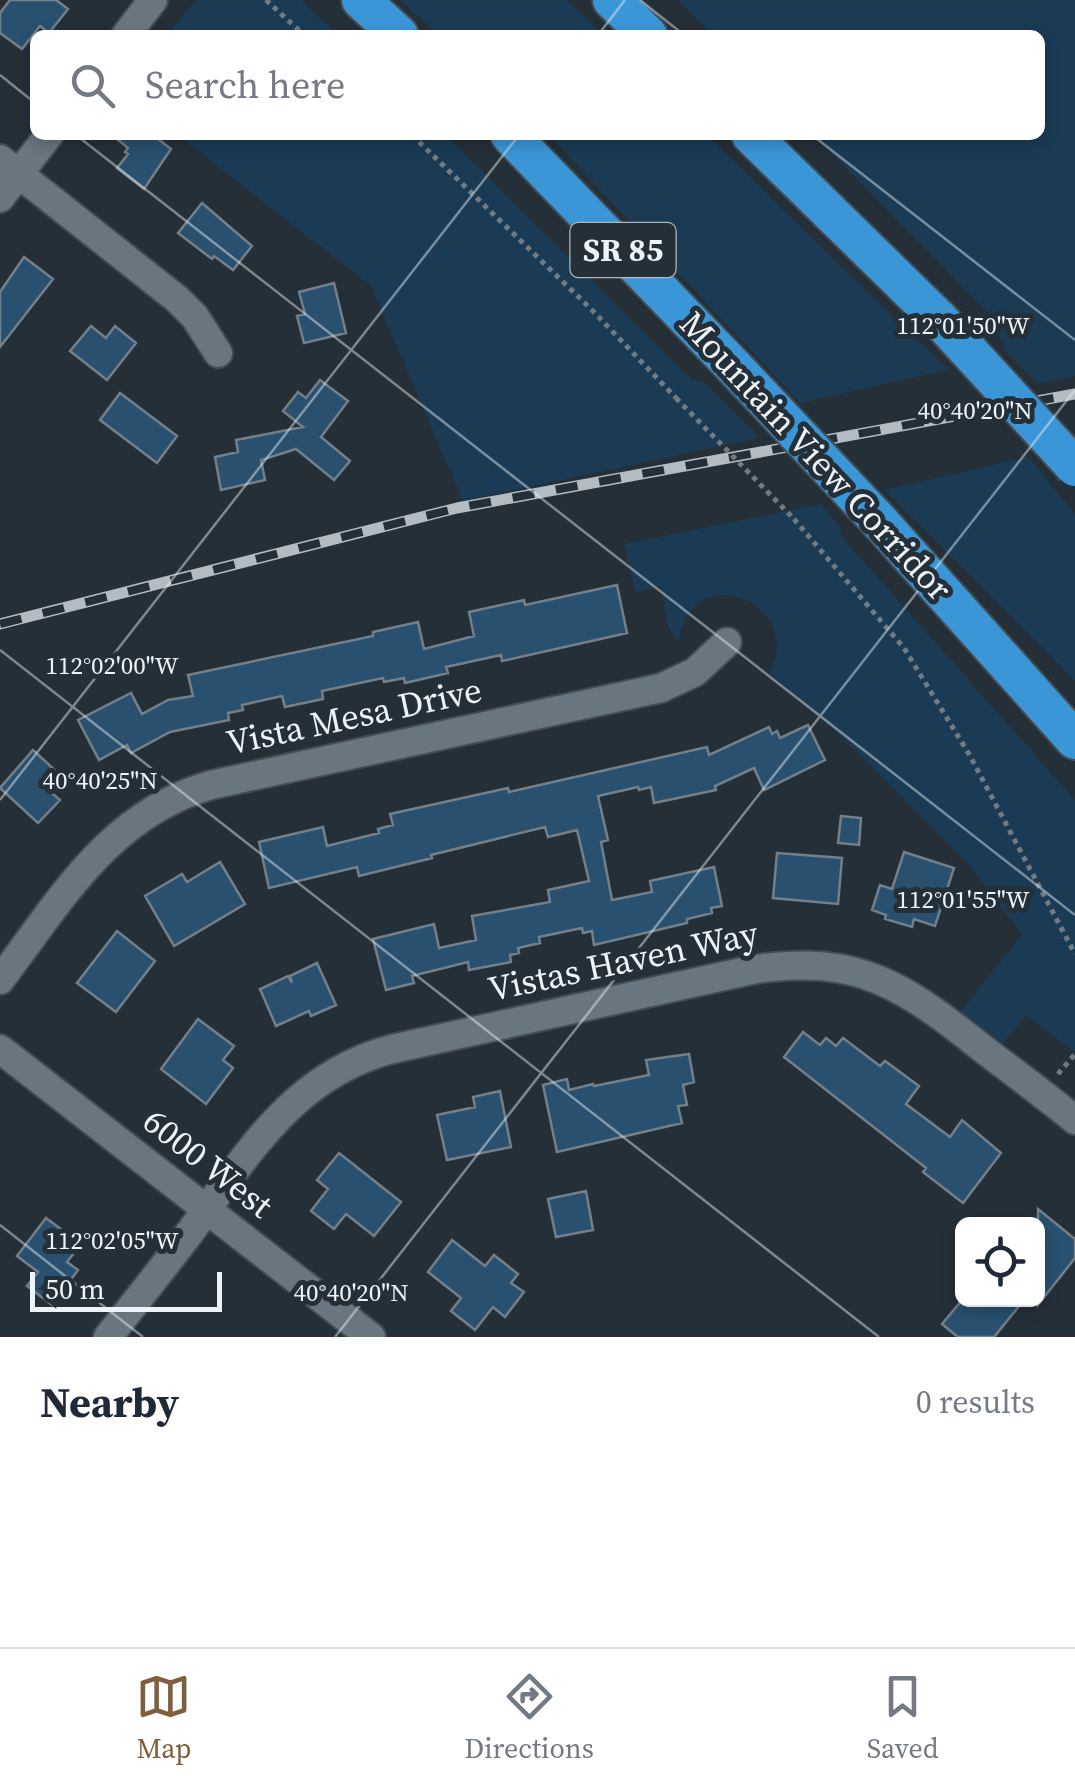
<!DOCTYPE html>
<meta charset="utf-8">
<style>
body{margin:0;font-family:"Source Serif 4",serif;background:#f2f2f3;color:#1f2937}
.controls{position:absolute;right:30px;bottom:30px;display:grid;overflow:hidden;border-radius:15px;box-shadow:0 5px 15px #0003}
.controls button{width:90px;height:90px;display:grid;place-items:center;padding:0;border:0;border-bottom:2px solid #e0e1e3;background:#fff;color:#1f2937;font:50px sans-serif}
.scale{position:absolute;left:30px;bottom:25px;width:192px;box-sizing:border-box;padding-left:10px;border:5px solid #ecf3f9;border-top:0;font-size:28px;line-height:35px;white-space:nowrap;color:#ecf3f9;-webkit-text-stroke:8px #252f38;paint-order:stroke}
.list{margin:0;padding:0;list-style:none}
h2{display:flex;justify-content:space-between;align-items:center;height:130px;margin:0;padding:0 40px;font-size:42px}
h2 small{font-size:32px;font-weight:400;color:#747a83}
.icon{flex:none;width:55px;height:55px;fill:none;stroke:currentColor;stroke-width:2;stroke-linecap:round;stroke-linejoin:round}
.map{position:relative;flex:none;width:1075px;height:1337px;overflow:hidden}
.search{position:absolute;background:#fff;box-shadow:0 5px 15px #0003;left:30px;right:30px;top:30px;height:110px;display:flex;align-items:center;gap:25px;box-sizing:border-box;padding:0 35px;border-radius:15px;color:#747a83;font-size:38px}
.sheet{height:310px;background:#fff}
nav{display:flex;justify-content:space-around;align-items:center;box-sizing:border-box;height:140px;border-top:2px solid #e0e1e3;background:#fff;font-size:28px;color:#747a83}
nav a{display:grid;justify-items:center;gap:5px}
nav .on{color:#805f3f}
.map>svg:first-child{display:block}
.green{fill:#1b3b54}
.building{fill:#29506f;stroke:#737f89;stroke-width:2.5}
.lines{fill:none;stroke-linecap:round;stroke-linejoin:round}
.minor-casing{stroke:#434c53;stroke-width:32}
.highway-casing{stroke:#434c53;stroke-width:42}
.path{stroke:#727b82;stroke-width:5;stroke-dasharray:5 5;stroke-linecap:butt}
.minor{stroke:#69757f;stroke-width:28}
.highway{stroke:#3b96d8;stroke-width:38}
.rail-casing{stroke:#b4bcc3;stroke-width:11}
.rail{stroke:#252f38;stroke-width:8;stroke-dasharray:22;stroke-linecap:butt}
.highway-bridge-casing{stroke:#434c53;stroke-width:42;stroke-linecap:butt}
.path-bridge{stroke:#727b82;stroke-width:5;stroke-dasharray:5 5;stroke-linecap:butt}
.highway-bridge{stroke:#3b96d8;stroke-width:38}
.ticks{fill:none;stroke:#ecf3f9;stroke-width:2.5;stroke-opacity:0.45}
.labels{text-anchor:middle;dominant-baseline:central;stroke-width:10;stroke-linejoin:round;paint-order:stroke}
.shield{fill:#252f38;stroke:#b0b8bf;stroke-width:2.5}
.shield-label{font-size:32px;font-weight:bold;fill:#ecf3f9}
.street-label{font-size:35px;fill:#ecf3f9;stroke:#252f38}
.ticks-label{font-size:25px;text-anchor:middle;fill:#ecf3f9;stroke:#252f38;stroke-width:10;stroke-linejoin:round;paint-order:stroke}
</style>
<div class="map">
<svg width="1075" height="1337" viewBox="0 0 1075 1337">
<rect width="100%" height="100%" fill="#252f38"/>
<!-- green -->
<path class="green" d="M197,0H301L338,35H166Z
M400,0H567L604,35H438Z
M678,0H1075V376L1038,384L1004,349L993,318L814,135H1040V35H713Z
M178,135H446L693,381H702L759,438L463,501L371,286Z
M549,135H707L948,370L800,403Z
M1028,457L1075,514V681L885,490Z
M821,504L840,528L841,536L1075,800V1052L1026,1015L1003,1044L961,1011L1022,935L972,868L836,731L770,673C802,605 712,569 686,618C682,625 681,633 678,641L667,625L661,586L636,593L624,544Z"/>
<!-- building -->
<path class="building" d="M10,0H56L68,9L49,33L40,26L22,49L0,33V13Z
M112,135H153L171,149L144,189L117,168L128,154L125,152L128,148Z
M202,203L252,246L233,270L214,256L212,259L178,233Z
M24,257L53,279L0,347V292Z
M334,283L346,333L304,343L297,316L305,314L299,292Z
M91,326L106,338L115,326L136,343L107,380L70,351Z
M320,380L348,401L321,437L350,461L334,480L296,449L261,460L265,480L221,490L215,457L238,452L236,440L303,427L283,411L298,392L306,398Z
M120,393L177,436L157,463L100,420Z
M617,585L627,633L502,661L501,655L446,667L448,673L405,683L404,678L384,682L383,678L322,691L323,699L285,707L282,696L242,705L243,710L228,713L229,720L170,732L131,753L127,745L99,760L78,720L131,693L142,714L168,700L193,696L188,675L373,636V632L418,622L424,649L474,636L469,612L524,600L525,605Z
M808,725L825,760L764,790L754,768L715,786L716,790L654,803L651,787L639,790L638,787L598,796L608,840L601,842L612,900L652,892L650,881L714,867L722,906L711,908L712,913L687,919V923L594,945L592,931L583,933L582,928L539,937L540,943L518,948L519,953L510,955L511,962L469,970L468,962L412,976L414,983L386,990L373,939L434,924L439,948L476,940L472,916L550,902L548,890L589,881L577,830L548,837L545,827L431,855L432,858L359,876L357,867L269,888L259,842L323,827L327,846L379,833L378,829L393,825L390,814L508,788L509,792L707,747L709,755L769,727L772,734L777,731L780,738Z
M33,750L58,773L45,787L60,800L38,823L0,788Z
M841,816L861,818L859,845L838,843Z
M904,852L954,868L935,926L914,919L912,927L885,919L886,915L872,910L880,885L892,889Z
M777,853L842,858L838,904L773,898Z
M220,862L245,904L174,946L145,896L182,874L187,882Z
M117,931L155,961L116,1012L77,983Z
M317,963L336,1005L311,1016L309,1011L276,1026L260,989L288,976L292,983L290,976Z
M198,1019L234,1046L223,1060L233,1068L206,1104L161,1069Z
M803,1032L820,1045L826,1038L836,1046L843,1038L880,1066L885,1061L919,1086L906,1104L950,1137L962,1120L1001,1153L963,1203L923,1172L926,1168L784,1057Z
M689,1054L694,1082L683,1085L687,1105L678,1106L682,1123L557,1152L543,1085L567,1079L569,1090L593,1084L594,1086L649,1075L646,1060Z
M500,1091L511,1147L447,1160L437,1115L475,1107L473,1097Z
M339,1153L401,1202L374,1236L346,1214L334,1229L311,1211L328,1189L317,1180Z
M586,1191L593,1230L556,1237L548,1199Z
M1038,1209L1075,1239V1258L1038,1305Z
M46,1218L81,1244L67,1262L78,1270L52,1305L27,1286L38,1272L17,1256Z
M452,1240L485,1266L494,1255L518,1274L511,1283L524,1292L505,1317L493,1307L475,1330L451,1311L461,1298L428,1272Z
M962,1300H1024L994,1337H958L942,1324Z"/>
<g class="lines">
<defs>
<path id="minor" d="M126,35L153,0
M0,159L177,299L195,317L218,353
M0,198L49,135
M0,980C61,900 109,814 211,785L661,688L695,672L727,642
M0,1049L371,1337
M108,1337C135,1303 162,1269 188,1235C246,1157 292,1075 392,1049L756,969C859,954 905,987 982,1048C1013,1072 1045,1095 1075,1120"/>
<path id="highway" d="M361,0L399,35
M612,0L648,35
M510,135L734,367
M751,135L940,320
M879,521L1075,740"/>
</defs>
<!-- minor casing -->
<use href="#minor" class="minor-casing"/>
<!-- highway casing -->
<use href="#highway" class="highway-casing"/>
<!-- path -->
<path class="path" d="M266,0L304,35
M412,135L593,311L676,398
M794,519L904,648L969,754L1075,954
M1058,1074L1075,1054"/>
<!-- minor -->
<use href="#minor" class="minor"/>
<!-- highway -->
<use href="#highway" class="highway"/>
<defs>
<path id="rail" d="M0,624L457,508L1075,394"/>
</defs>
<!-- rail casing -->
<use href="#rail" class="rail-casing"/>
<!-- rail -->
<use href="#rail" class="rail"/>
<defs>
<path id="highway-bridge" d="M940,320L1075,467
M734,367L879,521"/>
</defs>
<!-- highway-bridge casing -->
<use href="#highway-bridge" class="highway-bridge-casing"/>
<!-- path-bridge -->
<path class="path-bridge" d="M676,398L794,519"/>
<!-- highway-bridge -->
<use href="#highway-bridge" class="highway-bridge"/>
</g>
<!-- ticks -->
<path class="ticks" d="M640,0L684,35M598,35L625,0M0,75L35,103M76,135L1075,915M812,135L1075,340M0,650L879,1337M0,800L519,135M0,1225L143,1337M335,1337L1075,390"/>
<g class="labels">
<!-- shield labels -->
<rect class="shield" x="570.5" y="223" width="105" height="54" rx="8"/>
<g class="shield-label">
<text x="623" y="250">SR 85</text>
</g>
<!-- street labels -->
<g class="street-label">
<text transform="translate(816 456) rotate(47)">Mountain View Corridor</text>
<text transform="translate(354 716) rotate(-12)">Vista Mesa Drive</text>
<text transform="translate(623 961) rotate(-12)">Vistas Haven Way</text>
<text transform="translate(208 1163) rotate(38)">6000 West</text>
</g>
</g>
<g class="ticks-label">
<text x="963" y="334">112°01'50"W</text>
<text x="975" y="419">40°40'20"N</text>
<text x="112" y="674">112°02'00"W</text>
<text x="100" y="789">40°40'25"N</text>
<text x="963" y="908">112°01'55"W</text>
<text x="112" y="1249">112°02'05"W</text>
<text x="351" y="1301">40°40'20"N</text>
</g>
</svg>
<div class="controls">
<button><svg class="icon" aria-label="locate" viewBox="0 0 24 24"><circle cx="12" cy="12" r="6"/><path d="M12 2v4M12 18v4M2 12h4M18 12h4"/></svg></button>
</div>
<div class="scale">50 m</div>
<div class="search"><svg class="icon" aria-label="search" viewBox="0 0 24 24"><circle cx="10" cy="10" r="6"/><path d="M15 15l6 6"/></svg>Search here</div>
</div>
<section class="sheet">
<h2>Nearby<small>0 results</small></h2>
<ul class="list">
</ul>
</section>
<nav>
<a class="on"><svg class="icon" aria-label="map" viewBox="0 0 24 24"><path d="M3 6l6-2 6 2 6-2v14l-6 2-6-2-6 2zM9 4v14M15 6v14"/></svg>Map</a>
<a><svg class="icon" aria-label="directions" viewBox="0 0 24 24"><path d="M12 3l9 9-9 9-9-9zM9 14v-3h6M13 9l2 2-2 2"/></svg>Directions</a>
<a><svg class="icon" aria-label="saved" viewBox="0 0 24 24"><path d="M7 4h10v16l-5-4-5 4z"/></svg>Saved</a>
</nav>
